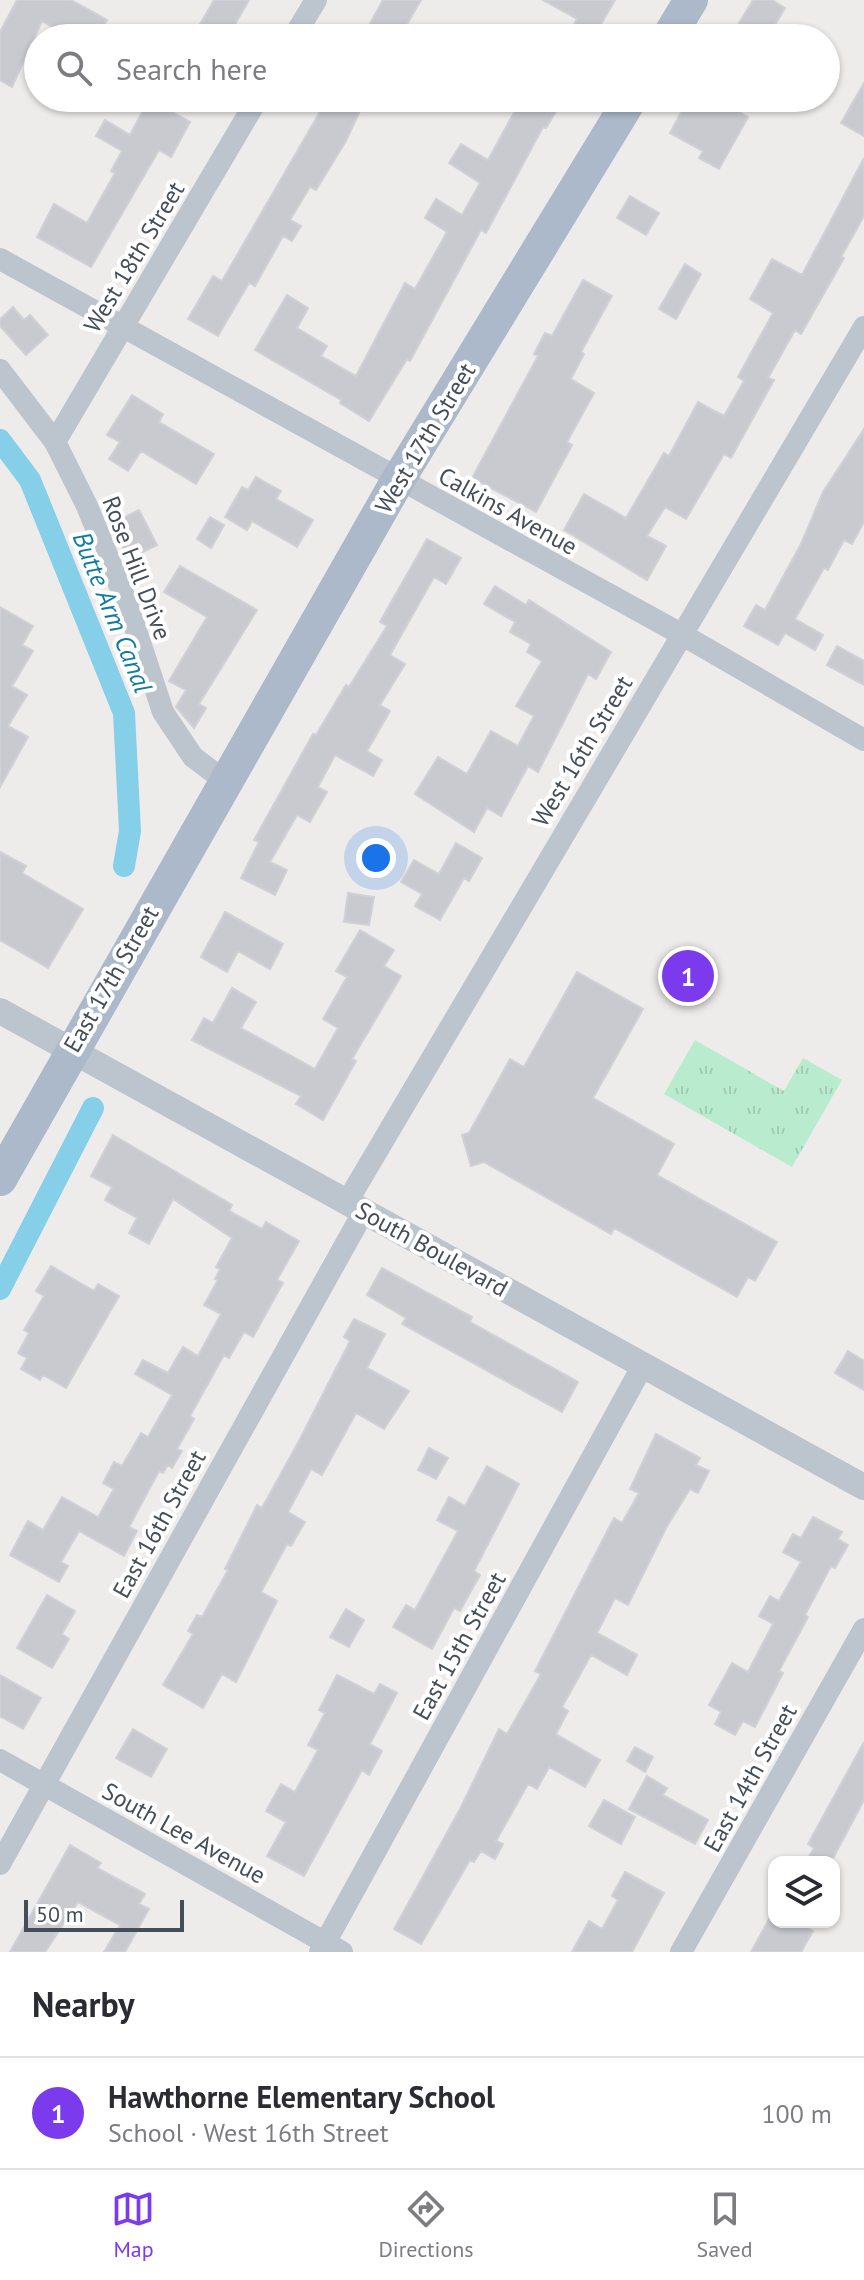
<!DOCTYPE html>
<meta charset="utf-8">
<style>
body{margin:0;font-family:"PT Sans",sans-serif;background:#f2f2f3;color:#2b2b33}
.controls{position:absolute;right:24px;bottom:24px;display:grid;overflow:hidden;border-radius:16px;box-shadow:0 2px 6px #0004}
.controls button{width:72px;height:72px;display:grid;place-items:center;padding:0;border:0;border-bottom:2px solid #e1e1e2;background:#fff;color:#2b2b33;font:40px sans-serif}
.scale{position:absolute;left:24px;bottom:20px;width:160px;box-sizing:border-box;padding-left:8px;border:4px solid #444e58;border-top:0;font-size:22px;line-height:28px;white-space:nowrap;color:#444e58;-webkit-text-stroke:6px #fff;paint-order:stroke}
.you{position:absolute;left:376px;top:858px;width:28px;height:28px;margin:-20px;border:6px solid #fff;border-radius:50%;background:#1a73e8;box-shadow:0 0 0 12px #1a73e833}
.badge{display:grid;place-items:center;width:52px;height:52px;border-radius:50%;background:#7c3aed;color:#fff;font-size:26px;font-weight:700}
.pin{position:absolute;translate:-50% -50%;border:4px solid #fff;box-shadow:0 2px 8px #0006}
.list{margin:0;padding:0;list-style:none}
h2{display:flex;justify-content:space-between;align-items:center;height:104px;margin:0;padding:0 32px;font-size:34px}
h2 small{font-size:26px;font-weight:400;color:#7c7c81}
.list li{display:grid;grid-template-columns:52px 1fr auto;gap:24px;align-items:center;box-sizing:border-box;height:112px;padding:0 32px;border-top:2px solid #e1e1e2}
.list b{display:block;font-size:30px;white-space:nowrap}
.list p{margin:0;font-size:26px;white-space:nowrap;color:#7c7c81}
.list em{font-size:26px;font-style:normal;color:#7c7c81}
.icon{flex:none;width:44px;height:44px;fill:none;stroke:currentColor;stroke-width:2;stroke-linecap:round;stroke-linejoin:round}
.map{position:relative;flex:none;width:864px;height:1952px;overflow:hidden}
.search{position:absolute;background:#fff;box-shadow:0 2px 6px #0004;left:24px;right:24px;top:24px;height:88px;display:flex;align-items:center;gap:20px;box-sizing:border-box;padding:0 28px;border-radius:44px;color:#7c7c81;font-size:30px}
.sheet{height:216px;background:#fff}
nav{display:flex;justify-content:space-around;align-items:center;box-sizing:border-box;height:112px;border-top:2px solid #e1e1e2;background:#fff;font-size:22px;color:#7c7c81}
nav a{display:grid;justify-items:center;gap:4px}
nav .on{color:#7c3aed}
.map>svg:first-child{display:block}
.park{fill:url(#park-tufts)}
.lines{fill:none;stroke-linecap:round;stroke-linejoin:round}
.canal{stroke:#86cfe8;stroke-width:22}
.building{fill:#c8cad0;stroke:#cfd1d7;stroke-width:2}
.minor{stroke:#bcc5ce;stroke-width:22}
.tertiary{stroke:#bcc5ce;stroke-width:26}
.primary{stroke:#abb9ca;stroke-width:34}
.labels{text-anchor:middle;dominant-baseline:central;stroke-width:8;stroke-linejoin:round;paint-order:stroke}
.street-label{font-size:24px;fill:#444e58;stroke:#fff}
.water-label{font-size:26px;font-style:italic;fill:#0f7ba0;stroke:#fff}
</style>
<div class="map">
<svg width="864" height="1952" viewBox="0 0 864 1952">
<defs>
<pattern id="park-tufts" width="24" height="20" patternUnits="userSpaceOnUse" patternTransform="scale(2)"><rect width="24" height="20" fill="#b9eccf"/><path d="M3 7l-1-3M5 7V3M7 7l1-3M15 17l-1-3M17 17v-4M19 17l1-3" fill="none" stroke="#a0ccb4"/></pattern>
</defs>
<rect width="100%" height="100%" fill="#eeebeb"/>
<!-- park -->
<path class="park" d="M695,1040L784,1091L803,1058L842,1080L792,1167L664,1094Z"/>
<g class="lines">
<!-- canal -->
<path class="canal" d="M0,440L30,480L124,713L130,831L124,866
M0,1289L93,1108"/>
</g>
<!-- building -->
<path class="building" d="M17,0H71L107,20L97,38H73L42,21L12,87L0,80V32Z
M214,0H249L227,38H192Z
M383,0H421L406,26L427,38H362Z
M543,0H615L593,38H566L577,19Z
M753,0H772L785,8L767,38H730Z
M864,83V136L841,123Z
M328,98H366L346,141L316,190L310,187L290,220L301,226L292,241L283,236L255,286L249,283L218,336L188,319L213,276L222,281Z
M522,98H564L546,128L543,127L486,233L481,230L410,361L407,359L369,421L340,403L341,400L255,350L287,295L308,308L297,328L327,346L321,356L356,376L405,283L415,289L447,232L425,218L436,199L462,215L480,183L449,163L461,144L488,160Z
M695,98H729L726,104L748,117L719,169L699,158L703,151L670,133L685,105L690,107Z
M147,103L155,108L157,104L190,122L171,157L159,150L91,267L37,237L54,204L87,223L115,173L111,171L122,151L96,136L105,120L130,135Z
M864,158V216L841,257L844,258L801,334L795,330L768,378L774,380L731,458L724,454L686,519L665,507L647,536L666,546L647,580L564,530L584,494L626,518L664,453L669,456L698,402L724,416L744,381L738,377L773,313L750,299L772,259L802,275Z
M630,196L659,213L646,235L617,218Z
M685,264L701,274L676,319L659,309Z
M583,280L612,296L581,352L584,354L571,379L594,393L567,442L572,445L536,512L472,478L538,356L534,354L545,333L552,336Z
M13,307L24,320L30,315L48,335L26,355L0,326V319Z
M132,395L163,414L159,422L214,454L196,484L141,451L128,471L109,459L120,442L107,435Z
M864,429V522L852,544L844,540L828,570L824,568L795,619L823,635L815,650L785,633L778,645L744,626L756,605L765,610L801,544L823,492Z
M256,477L281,491L276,499L313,520L297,547L252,521L247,530L225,517L242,487L248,490Z
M139,510L157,545L129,559L111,524Z
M210,517L224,525L211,548L197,539Z
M427,539L461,558L446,584L434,577L390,655L405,664L380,705L390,711L367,751L382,760L373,776L335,755L318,787L327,792L310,822L297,815L270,862L287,870L275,895L241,878L259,842L254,840L313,734L316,735L346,685L349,687L387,626L380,622Z
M180,566L257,610L199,704L206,708L194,728L176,707L186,690L169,681L207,617L164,592Z
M495,586L526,605L529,600L611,652L596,679L588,674L538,772L528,766L501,816L487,808L474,832L415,794L438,757L467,774L491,731L518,746L534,716L516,706L542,661L527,652L531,644L510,632L515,622L484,604Z
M0,607L33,626L22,645L33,651L12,686L27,695L8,726L28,737L0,787Z
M837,646L864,661V685L827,665Z
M456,843L482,858L469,881L464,878L440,920L415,906L422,894L401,882L414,860L439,874Z
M0,852L26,866L22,873L83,909L48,968L0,940Z
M348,893L374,897L369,925L344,922Z
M225,912L283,944L270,969L238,951L227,972L201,957Z
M360,930L394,950L384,966L401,976L352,1059L356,1061L323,1120L296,1104L301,1096L192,1040L204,1018L213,1023L232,988L256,1002L241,1028L315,1069L338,1028L323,1019L347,977L336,971Z
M577,972L643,1009L593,1098L674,1144L657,1175L777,1242L755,1281L748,1277L737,1297L614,1228L611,1234L484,1162L471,1166L462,1135L469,1133L510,1059L524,1067Z
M113,1135L232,1205L229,1211L262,1229L266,1222L299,1241L277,1280L283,1283L253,1337L244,1332L229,1358L224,1355L190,1416L194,1419L177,1449L182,1451L172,1468L168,1465L163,1473L159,1471L129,1527L137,1531L124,1556L79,1531L61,1562L68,1566L59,1582L10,1555L28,1521L43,1530L62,1497L98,1517L114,1489L103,1483L114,1462L122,1466L141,1433L148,1437L172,1395L135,1374L143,1360L168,1373L183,1347L198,1356L221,1314L204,1305L218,1280L215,1279L220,1269L216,1267L232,1238L173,1199L149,1244L129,1233L137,1218L105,1200L112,1187L91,1176Z
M51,1266L94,1291L98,1284L119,1296L66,1388L43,1375L40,1380L21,1369L27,1358L18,1353L29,1333L24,1330L44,1296L36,1291Z
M382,1268L472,1317L470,1322L578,1382L562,1412L402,1324L406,1318L367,1295Z
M354,1319L385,1334L367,1368L409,1391L384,1429L356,1413L322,1475L311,1469L288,1512L305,1522L291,1546L287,1544L261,1592L277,1601L236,1682L222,1674L203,1708L163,1685L193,1634L188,1631L197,1615L202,1617L228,1570L225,1569L257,1505L262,1508L300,1439L350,1341L344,1337Z
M848,1351L864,1361V1390L835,1373Z
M656,1434L700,1458L696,1465L709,1471L698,1493L690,1489L666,1528L628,1605L615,1598L597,1633L637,1655L627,1675L591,1655L562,1707L568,1711L556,1734L600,1760L585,1787L549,1767L537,1789L528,1784L496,1841L503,1844L495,1859L481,1851L474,1862L470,1860L421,1944L394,1929L460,1809L499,1729L507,1734L541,1674L535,1671L614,1518L622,1523L639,1493L630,1489Z
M429,1448L448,1458L436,1479L418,1470Z
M487,1466L519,1484L474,1571L480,1575L460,1611L454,1608L432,1649L393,1627L406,1605L415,1610L458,1531L437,1520L449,1497L465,1506Z
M813,1517L842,1532L838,1539L848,1545L835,1568L831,1566L805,1615L808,1617L779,1671L783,1673L755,1727L743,1721L735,1735L715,1724L721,1712L709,1705L732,1663L748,1672L773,1624L759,1616L770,1596L779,1601L801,1562L783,1552L793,1534L801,1538Z
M47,1595L75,1611L62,1634L69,1639L52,1668L17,1648Z
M346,1609L364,1620L349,1647L330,1637Z
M0,1675L41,1698L23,1729L0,1716Z
M337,1675L374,1694L380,1684L397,1693L370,1744L382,1751L369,1775L362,1770L304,1876L267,1856L286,1822L266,1811L281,1784L295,1792L318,1750L308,1745L325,1713L319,1710Z
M133,1729L167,1749L151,1777L116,1758Z
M864,1742V1800L831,1862H806L814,1848L808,1844Z
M635,1747L653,1757L645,1772L627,1761Z
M647,1776L667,1788L663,1795L708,1820L695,1844L629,1809Z
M604,1800L635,1817L621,1844L589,1826Z
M70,1845L101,1863L97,1868L145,1894L139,1904L149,1909L125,1952H104L120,1925L78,1902L45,1952H10Z
M625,1872L664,1893L632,1952H572L589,1921L602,1929L618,1900L612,1896Z
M774,1910V1922H798L813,1931L801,1952H751Z"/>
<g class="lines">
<!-- minor -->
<path class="minor" d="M293,38L316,0
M0,259L681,634L864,740
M0,370L55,442L87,506L128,606L163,712L193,757L225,781
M55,442L258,98
M347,1202L864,327
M0,1760L342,1952
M0,1864L364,1211
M320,1952L643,1365
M681,1952L864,1629"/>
<!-- tertiary -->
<path class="tertiary" d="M0,1011L864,1487"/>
<!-- primary -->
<path class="primary" d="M668,38L691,0
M0,1179L398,480L631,98"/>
</g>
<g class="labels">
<!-- street labels -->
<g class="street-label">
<text transform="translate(134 257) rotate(-59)">West 18th Street</text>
<text transform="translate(425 438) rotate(-59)">West 17th Street</text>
<text transform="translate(508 511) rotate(29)">Calkins Avenue</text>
<text transform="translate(137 568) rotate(69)">Rose Hill Drive</text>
<text transform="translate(582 751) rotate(-59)">West 16th Street</text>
<text transform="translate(111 979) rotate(-60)">East 17th Street</text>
<text transform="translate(432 1249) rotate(29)">South Boulevard</text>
<text transform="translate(159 1524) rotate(-61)">East 16th Street</text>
<text transform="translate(459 1646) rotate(-61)">East 15th Street</text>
<text transform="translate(750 1778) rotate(-61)">East 14th Street</text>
<text transform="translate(184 1833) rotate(29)">South Lee Avenue</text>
</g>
<!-- water labels -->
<g class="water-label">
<text transform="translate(113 612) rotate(68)">Butte Arm Canal</text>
</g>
</g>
</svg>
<div class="controls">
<button><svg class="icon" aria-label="layers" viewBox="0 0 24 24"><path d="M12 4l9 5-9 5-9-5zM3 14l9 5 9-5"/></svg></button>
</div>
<div class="scale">50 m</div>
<div class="you"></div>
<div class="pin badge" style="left:688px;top:976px">1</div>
<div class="search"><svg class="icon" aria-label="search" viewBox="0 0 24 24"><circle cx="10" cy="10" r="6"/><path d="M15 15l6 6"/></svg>Search here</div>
</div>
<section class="sheet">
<h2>Nearby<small></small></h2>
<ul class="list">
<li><span class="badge">1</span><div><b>Hawthorne Elementary School</b><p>School · West 16th Street</p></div><em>100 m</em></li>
</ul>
</section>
<nav>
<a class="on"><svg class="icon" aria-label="map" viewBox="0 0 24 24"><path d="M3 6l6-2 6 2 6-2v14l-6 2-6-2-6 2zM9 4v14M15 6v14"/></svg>Map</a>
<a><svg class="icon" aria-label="directions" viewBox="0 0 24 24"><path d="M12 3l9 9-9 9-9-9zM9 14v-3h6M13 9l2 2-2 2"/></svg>Directions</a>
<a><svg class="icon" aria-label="saved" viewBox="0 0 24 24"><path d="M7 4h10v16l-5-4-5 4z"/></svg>Saved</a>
</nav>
